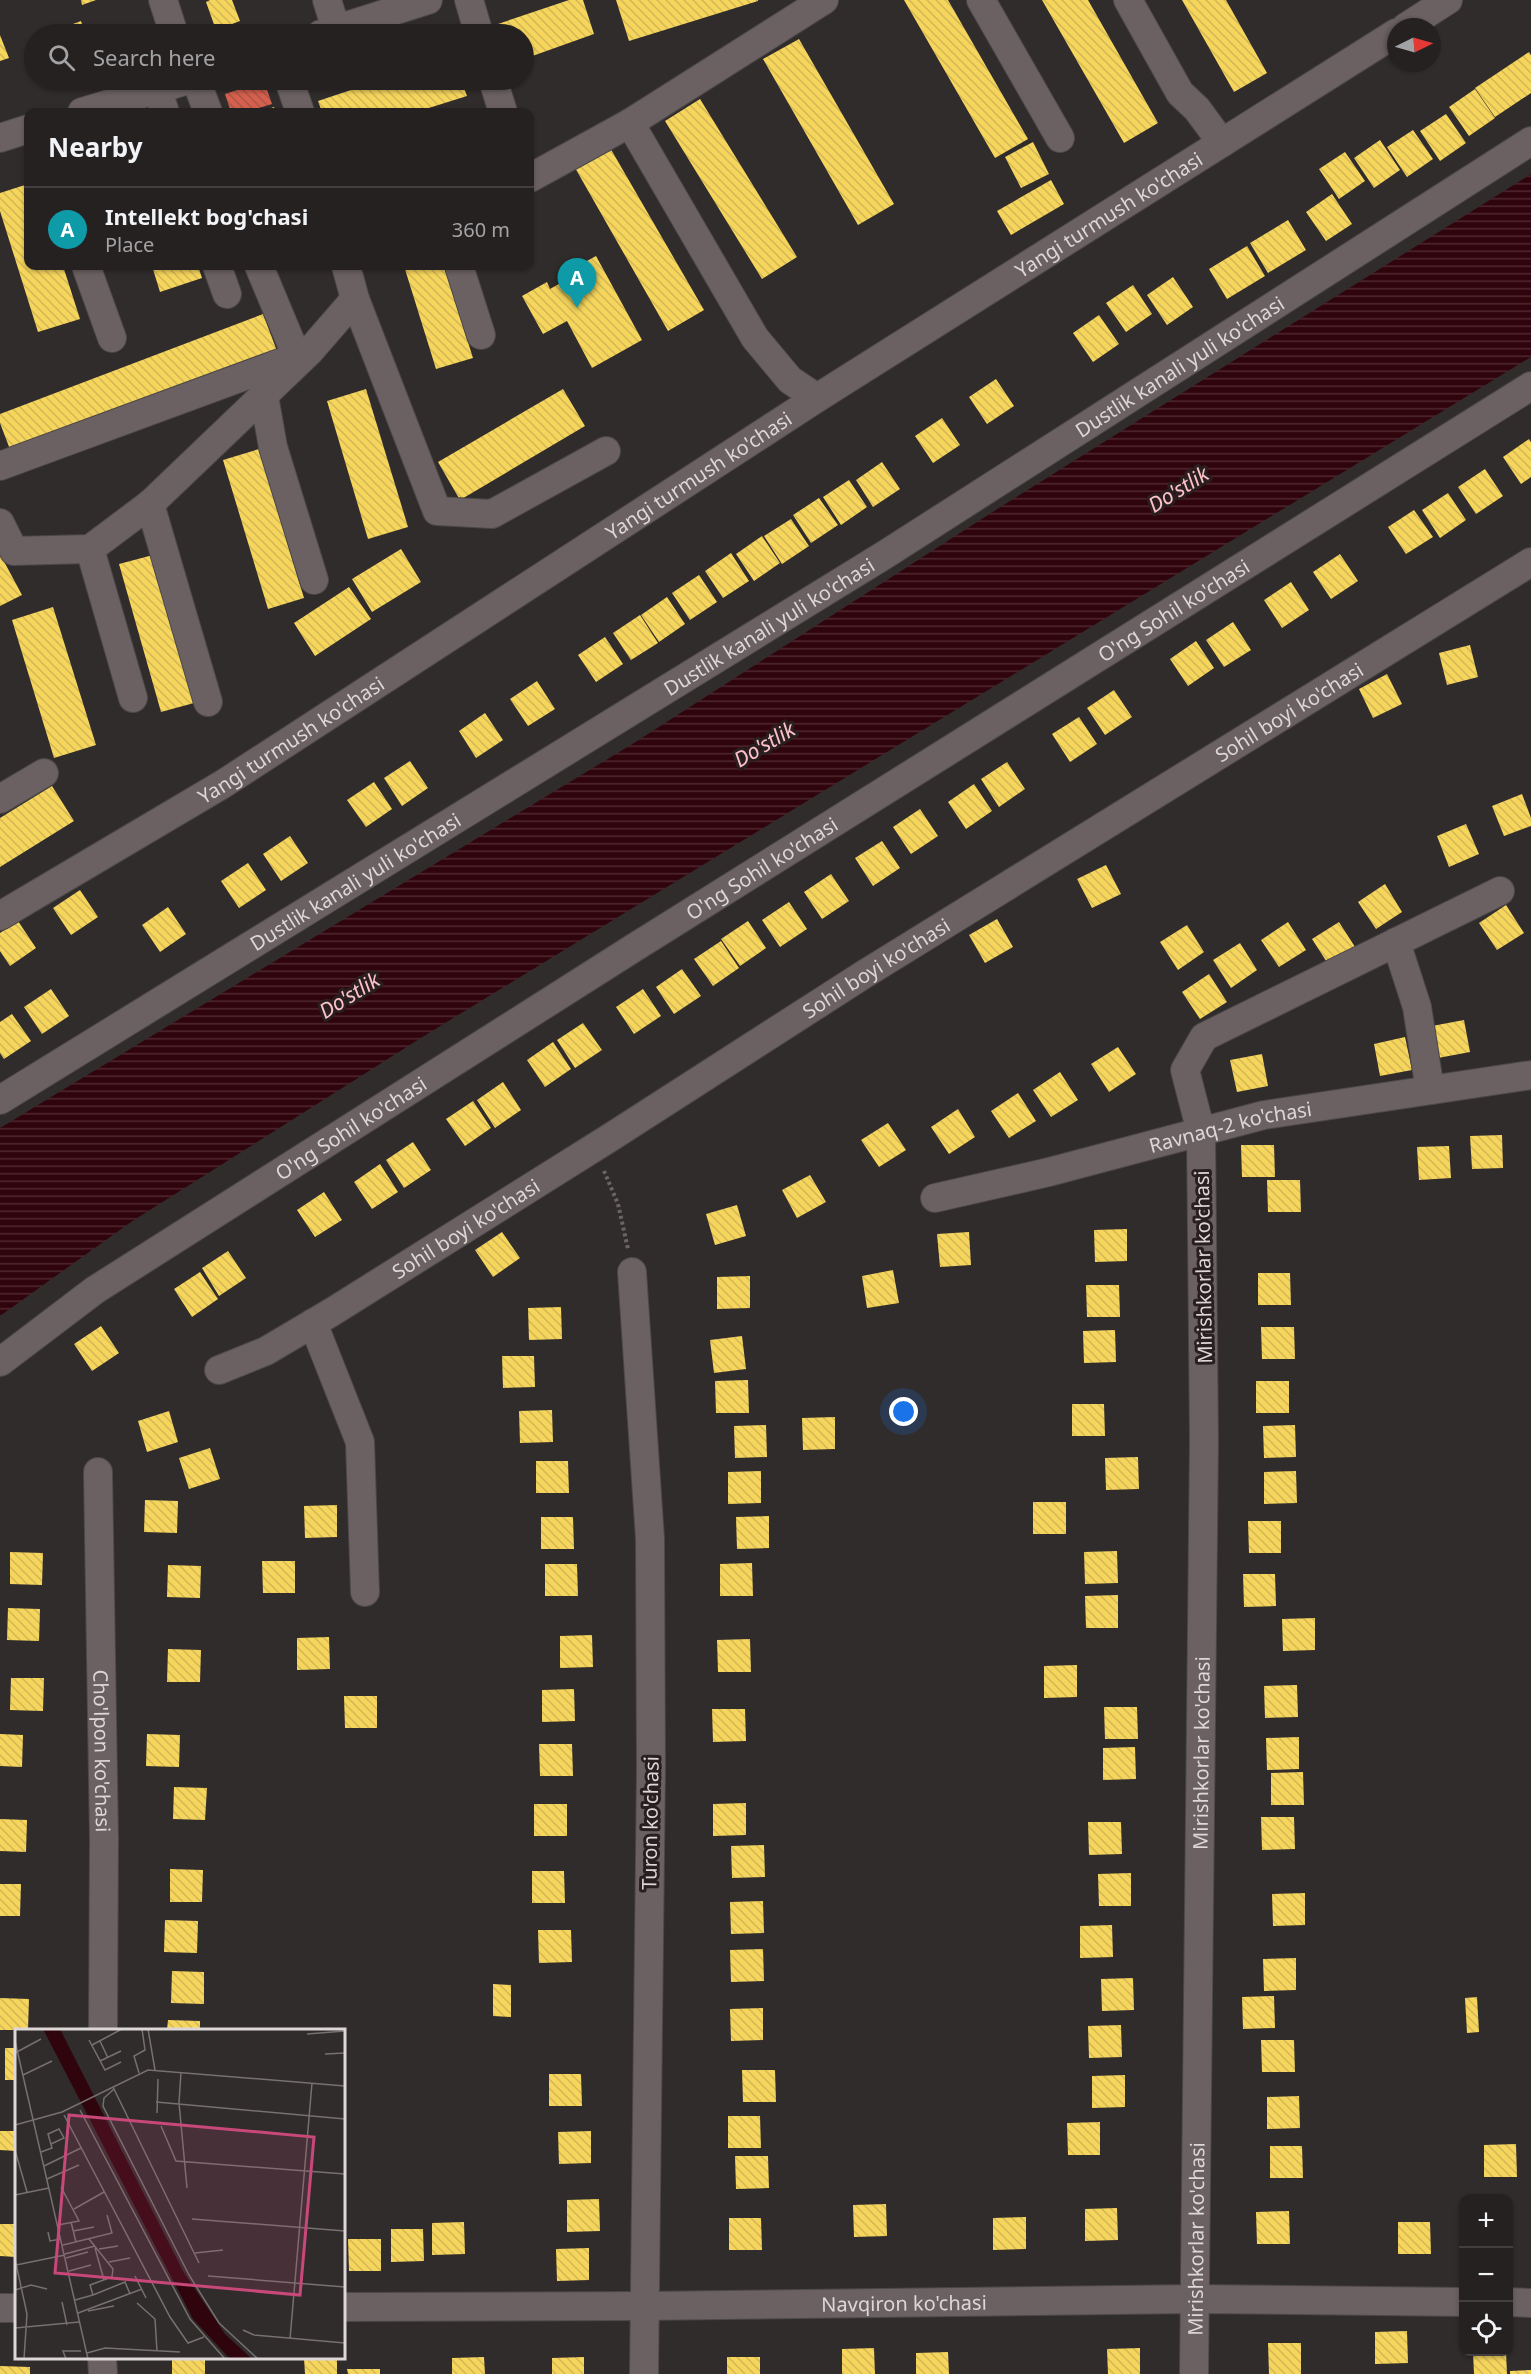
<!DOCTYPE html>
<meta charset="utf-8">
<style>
body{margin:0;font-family:"Noto Sans",sans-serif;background:#312e2e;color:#f1f3f6}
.controls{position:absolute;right:18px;bottom:18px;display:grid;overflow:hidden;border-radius:12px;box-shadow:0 2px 4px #0004}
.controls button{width:54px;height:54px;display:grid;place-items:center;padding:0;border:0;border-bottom:2px solid #423e3f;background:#252121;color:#f1f3f6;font:30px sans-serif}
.compass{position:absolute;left:1387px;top:18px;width:54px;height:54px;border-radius:50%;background:#252121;box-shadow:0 2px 4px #0004;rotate:85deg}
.you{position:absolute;left:904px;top:1412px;width:21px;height:21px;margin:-15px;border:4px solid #fff;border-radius:50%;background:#1a73e8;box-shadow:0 0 0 9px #1a73e833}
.badge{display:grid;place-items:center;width:39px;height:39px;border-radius:50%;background:#a19b9b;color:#fff;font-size:20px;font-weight:700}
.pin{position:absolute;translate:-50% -50px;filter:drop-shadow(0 2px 3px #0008)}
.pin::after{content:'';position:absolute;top:32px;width:21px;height:18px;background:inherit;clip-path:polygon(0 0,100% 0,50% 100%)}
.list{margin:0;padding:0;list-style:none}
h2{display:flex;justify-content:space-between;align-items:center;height:78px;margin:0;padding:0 24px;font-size:26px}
h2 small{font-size:20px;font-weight:400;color:#a3a3a5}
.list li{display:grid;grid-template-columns:39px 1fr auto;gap:18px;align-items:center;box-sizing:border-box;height:84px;padding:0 24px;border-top:2px solid #423e3f}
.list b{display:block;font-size:22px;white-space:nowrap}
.list p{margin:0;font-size:20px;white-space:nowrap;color:#a3a3a5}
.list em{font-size:20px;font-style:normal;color:#a3a3a5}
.icon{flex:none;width:33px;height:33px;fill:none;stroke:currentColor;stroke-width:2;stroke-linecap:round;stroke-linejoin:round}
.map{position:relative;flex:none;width:1531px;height:2374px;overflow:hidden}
.search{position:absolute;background:#252121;box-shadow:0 2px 4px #0004;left:24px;top:24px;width:510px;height:66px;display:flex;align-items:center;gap:15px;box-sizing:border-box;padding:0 21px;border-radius:33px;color:#a3a3a5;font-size:22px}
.panel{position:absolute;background:#252121;box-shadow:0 2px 4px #0004;left:24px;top:108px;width:510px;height:162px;border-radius:12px}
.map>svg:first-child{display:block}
.water{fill:url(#water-rules)}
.homes{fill:url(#homes-back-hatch)}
.shops{fill:url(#shops-back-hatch)}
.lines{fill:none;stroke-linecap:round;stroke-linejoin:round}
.minor-casing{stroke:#4c4848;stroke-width:30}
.path{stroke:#6c6566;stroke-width:4;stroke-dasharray:3 3;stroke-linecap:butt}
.minor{stroke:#6b6162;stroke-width:28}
.labels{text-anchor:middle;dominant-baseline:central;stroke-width:6;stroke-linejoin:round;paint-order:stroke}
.street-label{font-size:20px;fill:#ded7d7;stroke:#2a1f20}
.water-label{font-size:21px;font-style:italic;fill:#fec3c9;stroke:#2a1f20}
.inset-road{fill:none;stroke:#767070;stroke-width:1.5}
.view{fill:#c9487a;fill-opacity:0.15;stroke:#c9487a;stroke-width:3}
.inset-edge{fill:none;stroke:#ded7d7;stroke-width:3}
</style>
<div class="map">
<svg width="1531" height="2374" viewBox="0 0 1531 2374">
<defs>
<pattern id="water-rules" width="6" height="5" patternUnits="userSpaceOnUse" patternTransform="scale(1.5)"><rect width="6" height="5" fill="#30040d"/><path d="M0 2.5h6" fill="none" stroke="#4e2830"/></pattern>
<pattern id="homes-back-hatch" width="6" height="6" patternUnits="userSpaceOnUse" patternTransform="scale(1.5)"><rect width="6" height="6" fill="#f6d55c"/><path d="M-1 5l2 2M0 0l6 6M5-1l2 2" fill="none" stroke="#d2b756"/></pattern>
<pattern id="shops-back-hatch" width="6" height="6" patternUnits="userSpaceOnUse" patternTransform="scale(1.5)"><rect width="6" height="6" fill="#d6604d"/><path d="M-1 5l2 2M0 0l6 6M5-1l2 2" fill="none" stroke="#aa5649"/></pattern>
</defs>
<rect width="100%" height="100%" fill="#312c2c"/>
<!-- water -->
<path class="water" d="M1531,174V357L424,1036L131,1222L0,1316V1128L634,743L991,513Z"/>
<!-- homes -->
<path class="homes" d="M81,0H96L82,5Z
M210,0H232L240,21L216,30L206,2Z
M569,0H583L594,34L524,59V34H495L492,26Z
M616,0H758V1L629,41Z
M904,0H948L1028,139L995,158Z
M1042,0H1088L1158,123L1124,143Z
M1182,0H1226L1267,73L1234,92Z
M81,21L85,34H58L57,30Z
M0,35L9,58L0,61Z
M799,39L894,204L858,225L763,59Z
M1529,52L1531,55V93L1495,117L1475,88Z
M381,80H461L467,96L416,112H322L318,101Z
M1475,89L1495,118L1469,136L1449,107Z
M700,99L797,257L762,279L665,121Z
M274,107L276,112H260Z
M1446,114L1466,143L1440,161L1420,131Z
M1413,130L1433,159L1407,177L1387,147Z
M1380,140L1400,170L1374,188L1354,158Z
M1033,142L1049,174L1021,188L1005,157Z
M609,146L704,310L668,331L574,166Z
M1345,152L1365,181L1339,199L1319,169Z
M1051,180L1064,204L1011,235L997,211Z
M28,184V266H63L80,319L38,332L0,211V193Z
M1332,194L1352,224L1326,241L1306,212Z
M1288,220L1306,250L1268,273L1250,243Z
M1247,246L1265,276L1227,299L1209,269Z
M596,256L642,340L592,368L567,321L543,334L522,296L547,282L550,289L566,280L563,274Z
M152,266H198L202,278L160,292Z
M404,266H444L473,358L436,369Z
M1173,277L1193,307L1167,325L1147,295Z
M1133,285L1152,314L1126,332L1106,303Z
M263,314L277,351L11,452L0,423V414Z
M1099,315L1119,344L1093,362L1073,333Z
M996,379L1014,406L987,424L969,397Z
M366,389L408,527L368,539L327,401Z
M563,389L585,426L460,500L438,462Z
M942,418L960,445L933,463L915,436Z
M1529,439L1531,442V477L1521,484L1503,457Z
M259,449L304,598L268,609L223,460Z
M882,462L900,489L873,507L856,480Z
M1485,469L1503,496L1476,514L1458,487Z
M849,480L867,507L841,525L823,497Z
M1448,493L1466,520L1440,538L1422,510Z
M819,498L838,525L811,543L793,515Z
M1414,510L1433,537L1406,554L1388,527Z
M791,519L809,546L782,564L764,536Z
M762,536L780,563L754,581L736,554Z
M401,549L421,582L372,612L352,579Z
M731,553L749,581L723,598L705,571Z
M0,554L22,595L0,606Z
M1340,554L1358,581L1331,599L1313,572Z
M153,555L194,703L161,712L119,564Z
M699,575L717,602L690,620L672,593Z
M1291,582L1309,610L1282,628L1264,600Z
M349,587L371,619L315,656L294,623Z
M667,597L685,624L659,642L641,615Z
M53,607L96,745L54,758L12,620Z
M640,615L658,643L631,660L613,633Z
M1233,622L1251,650L1224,667L1206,640Z
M605,637L623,664L596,682L578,655Z
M1196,641L1214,668L1188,686L1170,659Z
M1470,645L1478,677L1447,685L1439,653Z
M1387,674L1402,704L1373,718L1359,689Z
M537,681L555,709L528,726L510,699Z
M1114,690L1132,717L1105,735L1087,708Z
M485,713L503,740L476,758L459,731Z
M1079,717L1097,744L1070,762L1052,734Z
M410,761L428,788L402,806L384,778Z
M1007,762L1025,789L999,807L981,779Z
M374,782L392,809L366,827L347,800Z
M974,784L992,811L966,829L948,802Z
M52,786L74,821L0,867V818Z
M1522,794L1531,818V826L1504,836L1492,806Z
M920,809L938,836L911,854L893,827Z
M1466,824L1479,854L1449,867L1437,836Z
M290,836L308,863L281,881L263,854Z
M882,841L900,868L873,886L855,858Z
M248,863L266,890L239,908L221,881Z
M1106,865L1121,894L1092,908L1077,879Z
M831,874L849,901L822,919L804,892Z
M1385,884L1402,912L1376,929L1358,902Z
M80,890L98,917L71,935L53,908Z
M789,902L807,929L780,947L762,920Z
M1506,905L1524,933L1497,950L1479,923Z
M168,907L186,934L160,952L142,925Z
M997,919L1013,947L985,963L969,935Z
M18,921L36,948L10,966L0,951V933Z
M748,921L766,948L740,966L721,939Z
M1288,922L1306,950L1279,967L1261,940Z
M1339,922L1357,950L1330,967L1312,939Z
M1187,925L1204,952L1178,970L1160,942Z
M721,941L739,968L713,986L694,959Z
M1240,943L1257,970L1231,988L1213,960Z
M682,969L701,996L674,1014L656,987Z
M1209,974L1227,1002L1200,1019L1182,992Z
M51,989L69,1016L42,1034L24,1007Z
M643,989L661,1016L634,1034L616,1007Z
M12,1014L31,1041L4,1059L0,1053V1022Z
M1464,1020L1470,1052L1438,1058L1432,1026Z
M583,1023L602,1050L575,1068L557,1040Z
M1405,1037L1412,1070L1380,1076L1374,1044Z
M553,1042L571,1069L545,1087L527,1060Z
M1118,1047L1136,1074L1109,1092L1091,1064Z
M1262,1054L1268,1086L1237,1092L1230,1060Z
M1060,1072L1078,1100L1051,1117L1033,1090Z
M503,1082L521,1110L495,1128L477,1100Z
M1018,1093L1036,1121L1009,1138L991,1111Z
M473,1101L491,1128L465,1146L446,1119Z
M958,1109L975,1137L949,1154L931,1127Z
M888,1123L906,1150L879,1167L861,1140Z
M1502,1135L1503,1168L1472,1169L1470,1136Z
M413,1142L431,1170L404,1188L386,1160Z
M1241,1145H1274L1275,1177H1242Z
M1449,1146L1451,1178L1419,1180L1417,1147Z
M380,1164L398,1192L372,1209L354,1182Z
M810,1175L826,1202L797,1218L782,1190Z
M1267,1180H1300L1301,1212H1268Z
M324,1192L342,1220L315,1237L297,1210Z
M737,1205L746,1236L715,1245L706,1214Z
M1127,1229V1261L1095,1262L1094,1230Z
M502,1232L520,1258L493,1277L475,1250Z
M969,1232L971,1265L940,1267L937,1234Z
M228,1251L246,1278L219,1296L202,1268Z
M893,1270L899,1303L867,1308L862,1276Z
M200,1272L218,1299L192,1317L174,1289Z
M1258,1273H1290L1291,1305H1258Z
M750,1276V1308L717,1309V1277Z
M1086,1285H1119L1120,1317H1087Z
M561,1307L562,1339L529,1340L528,1308Z
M101,1326L119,1353L92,1371L74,1344Z
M1261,1327H1294L1295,1359H1262Z
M1115,1330L1116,1362L1084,1363L1083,1331Z
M742,1336L746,1369L714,1373L710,1340Z
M502,1356H534L535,1387L503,1388Z
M748,1380L749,1413H716L715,1381Z
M1256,1381H1289V1413H1256Z
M1072,1404H1104L1105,1436H1072Z
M552,1410L553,1442L520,1443L519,1411Z
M169,1411L178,1442L147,1452L138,1421Z
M835,1417V1449L803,1450L802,1418Z
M766,1425L767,1457L735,1458L734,1426Z
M1295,1425L1296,1457L1264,1458L1263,1426Z
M210,1448L220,1479L189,1489L179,1458Z
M1138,1457L1139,1489L1106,1490L1105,1458Z
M536,1461H568L569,1493H536Z
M761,1471V1503L728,1504V1472Z
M1296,1471L1297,1503L1264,1504V1472Z
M145,1500L178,1501L177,1533L144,1532Z
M1033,1502H1066V1534H1033Z
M337,1505V1537L305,1538L304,1506Z
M769,1516V1548L737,1549L736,1517Z
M541,1517H573L574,1549H541Z
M1248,1521H1281V1553H1249Z
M1117,1551L1118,1583L1085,1584L1084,1552Z
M10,1552L43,1553L42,1585L10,1584Z
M262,1561H295V1593H263Z
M752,1563L753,1596H720V1564Z
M545,1564H577L578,1596H545Z
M168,1565L201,1566L200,1598L167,1597Z
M1243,1574H1275L1276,1606L1244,1607Z
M1118,1595V1628H1086L1085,1596Z
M8,1608L40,1609L39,1641L7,1640Z
M1315,1618V1650L1283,1651L1282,1619Z
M592,1635L593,1667L560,1668V1636Z
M329,1637L330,1669L297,1670V1638Z
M750,1639L751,1672H718L717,1640Z
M168,1649L201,1650L200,1682H167Z
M1077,1665V1697L1044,1698V1666Z
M11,1678H44L43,1711L10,1710Z
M1297,1685L1298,1717L1265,1718L1264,1686Z
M574,1689L575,1721L542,1722V1690Z
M344,1696H377V1728H345Z
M1104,1707H1137L1138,1739H1105Z
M712,1709H745L746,1741L713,1742Z
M0,1734L23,1735L22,1767L0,1766Z
M147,1734L180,1735L179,1767L146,1766Z
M1299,1737V1769L1267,1770L1266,1738Z
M539,1744H572L573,1776H540Z
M1135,1747L1136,1779L1103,1780V1748Z
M1303,1772L1304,1805H1271V1773Z
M174,1787L207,1788L205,1820L173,1819Z
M746,1803V1835L713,1836V1804Z
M534,1804H567V1836H534Z
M1261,1817H1294L1295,1849L1262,1850Z
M0,1819L27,1820L26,1852L0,1851Z
M1088,1822H1121L1122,1854L1089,1855Z
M764,1845L765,1877L732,1878L731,1846Z
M170,1869L203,1870L202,1902H170Z
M532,1871H564L565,1903H532Z
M1131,1873V1906H1099L1098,1874Z
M0,1884H21L20,1916H0Z
M1305,1893V1925L1273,1926L1272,1894Z
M763,1901L764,1933L731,1934L730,1902Z
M165,1920L198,1921L197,1953L164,1952Z
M1112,1925L1113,1957L1080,1958V1926Z
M538,1930H571L572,1962L539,1963Z
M763,1949L764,1981L731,1982L730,1950Z
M1296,1958V1990L1264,1991L1263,1959Z
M172,1971L204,1972V2004L171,2003Z
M1133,1978L1134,2010L1102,2011L1101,1979Z
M493,1984L511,1985V2017L493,2016Z
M1274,1996L1275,2028L1243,2029L1242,1997Z
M1477,1997L1479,2032L1467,2033L1465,1998Z
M0,1998L29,1999L28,2030H0Z
M763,2008V2040L731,2041L730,2009Z
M168,2020L200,2021V2030H167Z
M1121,2025L1122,2057L1089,2058L1088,2026Z
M1261,2040H1294L1295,2072H1262Z
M5,2048H16V2080H5Z
M742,2070H775L776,2102H743Z
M549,2074H581L582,2106H549Z
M1125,2075V2107L1092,2108V2076Z
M1299,2096L1300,2128L1267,2129V2097Z
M728,2116H760L761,2148H728Z
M1100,2122V2155H1068L1067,2123Z
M0,2131H16V2151L0,2150Z
M591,2131V2163L559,2164L558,2132Z
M1516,2144L1517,2177H1484V2145Z
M1270,2146H1302L1303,2178H1270Z
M735,2156H768L769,2188L736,2189Z
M599,2199L600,2231L567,2232V2200Z
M886,2204L887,2236L854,2237L853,2205Z
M1117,2208L1118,2240L1085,2241V2209Z
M1289,2211L1290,2244H1257L1256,2212Z
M1026,2217V2249L993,2250V2218Z
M729,2218H761L762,2250H729Z
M464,2222L465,2254L432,2255V2223Z
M1398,2222H1430L1431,2254H1398Z
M0,2224H16V2257L0,2256Z
M391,2229H423L424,2261L391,2262Z
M348,2239H381V2271H349Z
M589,2248V2280L557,2281L556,2249Z
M1407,2331L1408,2363L1375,2364V2332Z
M1268,2343H1301V2374H1269Z
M874,2348L875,2374H842V2349Z
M1140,2348V2374H1108L1107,2349Z
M948,2352L949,2374H916V2353Z
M1473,2352H1506L1507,2374H1474Z
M484,2357L485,2374H452V2358Z
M584,2357V2374H552V2358Z
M727,2357H760V2374H727Z
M172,2358H205V2374H172Z
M304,2358H337V2374H305Z
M0,2366L30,2367V2374H0Z
M347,2369H380V2374H348Z
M1531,2370V2374H1510V2371Z"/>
<!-- shops -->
<path class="shops" d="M264,81L272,104L246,112H231L225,94Z"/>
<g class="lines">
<defs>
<g id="minor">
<path d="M163,0L174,34"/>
<path d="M327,0L336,29"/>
<path d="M469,0L479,34"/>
<path d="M981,0L1060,138"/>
<path d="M1128,0L1180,93L1197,109L1222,143"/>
<path d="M1406,27L1448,0"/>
<path d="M321,34L428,0"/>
<path d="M196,80L208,112"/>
<path d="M289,80L300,112"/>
<path d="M493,80L503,112"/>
<path d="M157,89L165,112"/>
<path d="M82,112L188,80"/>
<path d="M630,123L755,338L790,380L817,398"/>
<path d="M0,138L28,129"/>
<path d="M530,178L630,123L824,0"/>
<path d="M86,266L112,338"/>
<path d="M217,266L227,294"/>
<path d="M259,266L297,357"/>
<path d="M346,266L355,299L437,511L492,514L606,451"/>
<path d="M459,266L481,335"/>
<path d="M264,396L273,447L314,580"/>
<path d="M0,466L299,356"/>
<path d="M150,504L208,702"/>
<path d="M0,523L14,551L90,549L150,504L309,352L355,299"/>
<path d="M90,549L133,698"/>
<path d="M0,799L44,773"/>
<path id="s1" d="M0,916L223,784L817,398L1396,33"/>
<path d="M1396,942L1417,1007L1430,1090"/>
<path id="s2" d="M0,1100L886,554L1531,141"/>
<path id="s3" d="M935,1198L1049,1172L1264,1115L1531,1075"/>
<path d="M632,1272L650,1539L651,1768L644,2374"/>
<path d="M313,1323L360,1442L365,1592"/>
<path id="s4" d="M0,1362L95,1290L632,949L1531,386"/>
<path id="s5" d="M219,1370L266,1351L332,1312L611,1137L863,975L1531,562"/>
<path id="s6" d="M98,1472L104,1839L103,2030"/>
<path d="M1508,2302L1531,2303"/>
<path id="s7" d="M344,2307L644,2306L1194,2299L1464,2302"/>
<path d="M0,2308H16"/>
<path d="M102,2358L103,2374"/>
<path id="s8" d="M1194,2374L1204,1441L1201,1132L1185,1070L1204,1037L1500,891"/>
</g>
</defs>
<!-- minor casing -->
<use href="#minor" class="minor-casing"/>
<!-- path -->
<path class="path" d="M604,1171L618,1204L628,1249"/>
<!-- minor -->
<use href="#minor" class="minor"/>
</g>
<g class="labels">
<!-- street labels -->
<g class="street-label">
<text stroke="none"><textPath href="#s1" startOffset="1312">Yangi turmush ko'chasi</textPath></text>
<text stroke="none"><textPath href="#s2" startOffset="1389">Dustlik kanali yuli ko'chasi</textPath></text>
<text stroke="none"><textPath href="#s1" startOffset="826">Yangi turmush ko'chasi</textPath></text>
<text stroke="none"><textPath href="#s4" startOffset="1394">O'ng Sohil ko'chasi</textPath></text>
<text stroke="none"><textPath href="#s2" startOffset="903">Dustlik kanali yuli ko'chasi</textPath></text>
<text stroke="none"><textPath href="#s5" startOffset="1257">Sohil boyi ko'chasi</textPath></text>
<text stroke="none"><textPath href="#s1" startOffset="340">Yangi turmush ko'chasi</textPath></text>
<text stroke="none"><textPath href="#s4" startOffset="908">O'ng Sohil ko'chasi</textPath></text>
<text stroke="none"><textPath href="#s2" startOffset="417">Dustlik kanali yuli ko'chasi</textPath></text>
<text stroke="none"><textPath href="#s5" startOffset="771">Sohil boyi ko'chasi</textPath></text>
<text stroke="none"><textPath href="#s3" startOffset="304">Ravnaq-2 ko'chasi</textPath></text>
<text stroke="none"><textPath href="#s4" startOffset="422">O'ng Sohil ko'chasi</textPath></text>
<text stroke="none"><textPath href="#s5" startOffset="285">Sohil boyi ko'chasi</textPath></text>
<text transform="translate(1203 1267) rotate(-91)">Mirishkorlar ko'chasi</text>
<text stroke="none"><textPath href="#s6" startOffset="279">Cho'lpon ko'chasi</textPath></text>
<text stroke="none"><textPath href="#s8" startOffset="621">Mirishkorlar ko'chasi</textPath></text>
<text transform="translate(650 1823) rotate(-89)">Turon ko'chasi</text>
<text stroke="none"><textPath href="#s8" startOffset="135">Mirishkorlar ko'chasi</textPath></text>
<text stroke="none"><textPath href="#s7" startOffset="560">Navqiron ko'chasi</textPath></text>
</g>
<!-- water labels -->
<g class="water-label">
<text transform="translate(1178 489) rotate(-32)">Do'stlik</text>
<text transform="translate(764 744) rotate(-31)">Do'stlik</text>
<text transform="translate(349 995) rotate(-32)">Do'stlik</text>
</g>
</g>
<!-- overview -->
<g transform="translate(15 2029)">
<rect width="330" height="330" fill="#312c2c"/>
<path d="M28,0H45L168,242L210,305L237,330H215L178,290Z" fill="#30040d"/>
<path class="inset-road" d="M133,0L140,41M292,5L330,2M74,11L90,41L106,33M0,12L73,330M85,12L93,29M77,16L107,0M0,24L26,10M310,25L330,24M85,32L106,22M166,43L164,74L172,159M124,44L119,27L130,21L127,0M8,46L37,32M98,58L184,234M99,60L89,69L88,77L174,246L204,294L243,330M141,73L330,90M65,81L175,290L210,330M142,84L143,50M49,86L155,288L173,314L189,308M0,96L47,83L133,41L330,57M146,97L161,132L330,145M0,121L12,163M26,123L37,119L33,105L44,100L49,109L36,115M29,137L66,119M32,150L64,136M0,166L34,159M59,180L89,163M177,190L330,202M56,193L61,213M43,196L64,192L46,158M58,202L79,198M33,203L35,212L46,210M48,216L97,204L92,186M80,219L89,251M84,220L103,217M180,224L208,221M50,225L80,217M51,229L73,223M0,230L12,285L9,330M94,233L115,229M1,236L50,226M54,242L76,236M120,247L131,269M193,247L330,258M0,261L16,256L32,260M78,266L110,253L115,265M60,271L78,266L75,256L97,248L98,240L74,210M47,273L52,296M122,274L140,290L142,322M73,282L99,277M63,284L127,260M0,299L64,293M228,301L239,306L330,314M275,310L297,54M72,324L90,319L165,323M51,330L48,322H66"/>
<path class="view" d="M54,86L299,108L285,266L40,244Z"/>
<rect width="330" height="330" class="inset-edge"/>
</g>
</svg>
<div class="controls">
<button>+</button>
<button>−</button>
<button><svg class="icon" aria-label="locate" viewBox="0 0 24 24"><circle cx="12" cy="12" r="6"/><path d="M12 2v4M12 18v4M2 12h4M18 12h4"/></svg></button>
</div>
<svg class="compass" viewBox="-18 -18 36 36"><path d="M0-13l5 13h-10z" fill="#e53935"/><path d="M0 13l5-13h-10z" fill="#a3a3a5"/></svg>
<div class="you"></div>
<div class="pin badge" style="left:577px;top:308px;background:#0f9aa8">A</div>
<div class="search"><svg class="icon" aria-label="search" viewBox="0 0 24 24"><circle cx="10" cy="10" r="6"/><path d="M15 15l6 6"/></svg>Search here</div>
<section class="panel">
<h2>Nearby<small></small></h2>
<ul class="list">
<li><span class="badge" style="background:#0f9aa8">A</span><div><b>Intellekt bog'chasi</b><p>Place</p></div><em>360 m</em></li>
</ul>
</section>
</div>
